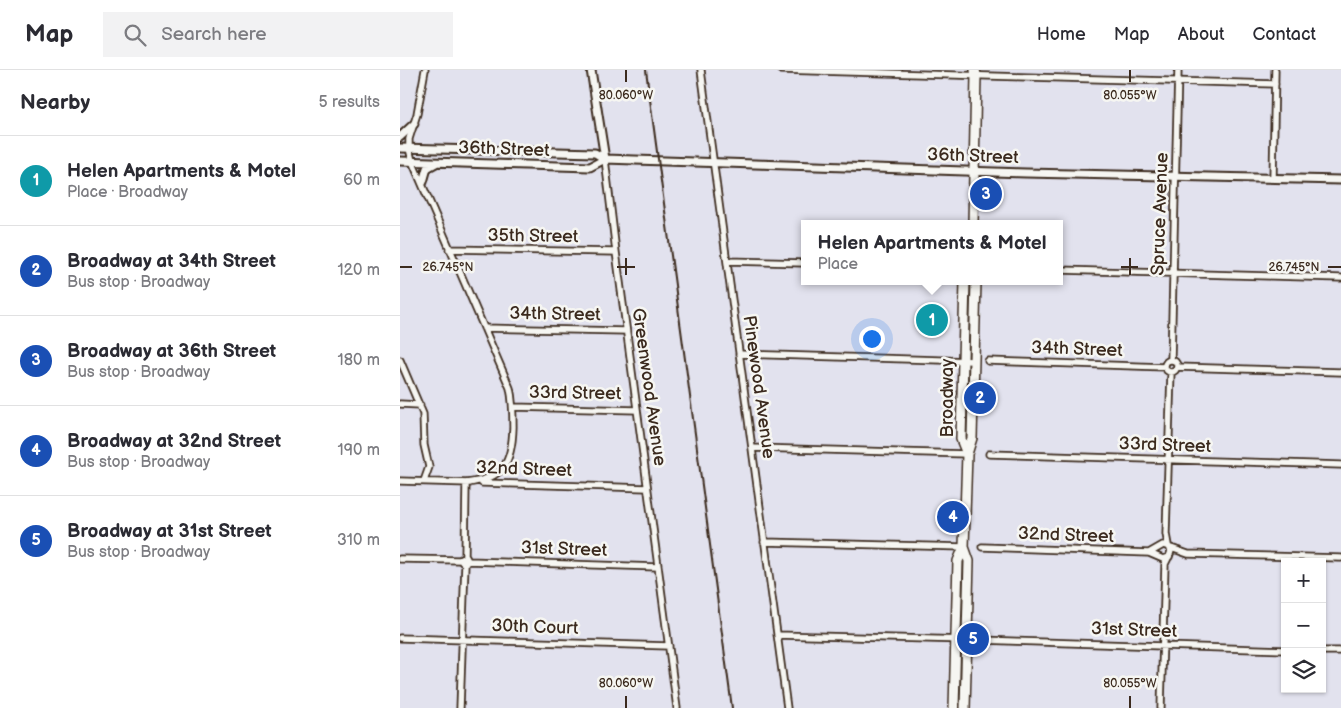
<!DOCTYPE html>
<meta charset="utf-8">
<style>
body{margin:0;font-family:"Balsamiq Sans",sans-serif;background:#f2f2f3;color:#2b2b33}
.controls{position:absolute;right:15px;bottom:15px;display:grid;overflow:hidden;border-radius:0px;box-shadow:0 1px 4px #0004}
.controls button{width:45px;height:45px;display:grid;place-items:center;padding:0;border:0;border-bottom:1px solid #e1e1e2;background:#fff;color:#2b2b33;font:25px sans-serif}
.you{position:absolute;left:471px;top:268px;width:18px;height:18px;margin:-12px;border:4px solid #fff;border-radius:50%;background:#1a73e8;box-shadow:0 0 0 8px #1a73e833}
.badge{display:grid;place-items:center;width:32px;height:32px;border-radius:50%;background:#111827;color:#fff;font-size:16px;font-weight:700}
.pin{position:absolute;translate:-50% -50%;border:2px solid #fff;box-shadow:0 1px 5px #0006}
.popup{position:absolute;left:401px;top:150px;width:262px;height:65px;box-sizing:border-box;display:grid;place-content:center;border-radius:0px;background:#fff;filter:drop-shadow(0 1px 4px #0005);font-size:16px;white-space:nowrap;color:#7c7c81}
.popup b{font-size:19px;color:#2b2b33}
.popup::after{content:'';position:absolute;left:50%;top:100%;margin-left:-10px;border:10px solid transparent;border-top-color:#fff}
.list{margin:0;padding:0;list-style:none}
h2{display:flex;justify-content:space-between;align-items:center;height:65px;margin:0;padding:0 20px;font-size:21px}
h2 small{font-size:16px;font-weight:400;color:#7c7c81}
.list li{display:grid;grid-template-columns:32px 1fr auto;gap:15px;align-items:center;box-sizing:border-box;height:90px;padding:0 20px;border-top:1px solid #e1e1e2}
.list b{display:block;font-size:19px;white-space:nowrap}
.list p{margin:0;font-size:16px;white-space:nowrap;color:#7c7c81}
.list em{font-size:16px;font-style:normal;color:#7c7c81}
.icon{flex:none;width:28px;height:28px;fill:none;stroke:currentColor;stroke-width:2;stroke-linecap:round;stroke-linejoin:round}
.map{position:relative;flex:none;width:941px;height:638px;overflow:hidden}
header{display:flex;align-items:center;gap:30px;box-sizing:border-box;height:70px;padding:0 25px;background:#fff;border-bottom:1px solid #e1e1e2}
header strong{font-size:24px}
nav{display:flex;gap:28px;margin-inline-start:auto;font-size:18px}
.search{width:350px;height:45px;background:#f2f2f3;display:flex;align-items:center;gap:12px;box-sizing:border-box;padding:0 18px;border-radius:0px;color:#7c7c81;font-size:19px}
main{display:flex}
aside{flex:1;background:#fff}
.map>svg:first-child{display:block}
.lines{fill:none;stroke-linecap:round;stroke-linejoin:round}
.minor-casing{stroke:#3b2a1e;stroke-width:9}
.tertiary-casing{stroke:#3b2a1e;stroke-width:11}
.primary-casing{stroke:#3b2a1e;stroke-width:12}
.minor{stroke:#f6f6f2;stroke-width:5.5}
.tertiary{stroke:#f6f6f2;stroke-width:7}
.primary{stroke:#f6f6f2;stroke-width:9}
.rail{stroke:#3b2a1e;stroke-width:2}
.ticks{fill:none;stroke:#3b2a1e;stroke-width:2}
.labels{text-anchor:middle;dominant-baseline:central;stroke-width:5;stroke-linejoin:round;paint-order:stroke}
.street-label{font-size:18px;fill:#3b2a1e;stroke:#f6f6f2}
.ticks-label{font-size:12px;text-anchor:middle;fill:#3b2a1e;stroke:#f6f6f2;stroke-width:5;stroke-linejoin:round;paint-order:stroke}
</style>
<header>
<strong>Map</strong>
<div class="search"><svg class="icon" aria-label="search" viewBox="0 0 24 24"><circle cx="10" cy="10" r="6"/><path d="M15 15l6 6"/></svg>Search here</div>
<nav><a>Home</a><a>Map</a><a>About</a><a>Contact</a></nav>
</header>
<main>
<aside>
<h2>Nearby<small>5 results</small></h2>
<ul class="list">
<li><span class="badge" style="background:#0f9aa8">1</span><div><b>Helen Apartments &amp; Motel</b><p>Place · Broadway</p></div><em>60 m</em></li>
<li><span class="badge" style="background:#1a4fb4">2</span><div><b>Broadway at 34th Street</b><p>Bus stop · Broadway</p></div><em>120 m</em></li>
<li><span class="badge" style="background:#1a4fb4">3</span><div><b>Broadway at 36th Street</b><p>Bus stop · Broadway</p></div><em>180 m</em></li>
<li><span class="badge" style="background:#1a4fb4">4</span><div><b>Broadway at 32nd Street</b><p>Bus stop · Broadway</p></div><em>190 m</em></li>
<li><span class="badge" style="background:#1a4fb4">5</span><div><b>Broadway at 31st Street</b><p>Bus stop · Broadway</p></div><em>310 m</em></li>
</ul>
</aside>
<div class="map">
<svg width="941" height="638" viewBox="0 0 941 638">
<rect width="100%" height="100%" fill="#e2e2ee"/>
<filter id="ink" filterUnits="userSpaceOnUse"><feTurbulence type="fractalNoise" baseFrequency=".02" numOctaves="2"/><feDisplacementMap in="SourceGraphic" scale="10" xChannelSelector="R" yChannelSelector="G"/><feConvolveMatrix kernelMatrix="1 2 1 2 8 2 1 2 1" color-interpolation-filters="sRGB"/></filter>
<g filter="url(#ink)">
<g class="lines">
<defs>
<path id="minor" d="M25,0L17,44L9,69V78L12,91L110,318C113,331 113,343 113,357C112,393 104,409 66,413
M301,0L387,638
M381,0L875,14
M205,89L216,182L277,638
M873,108L875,0
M49,179L216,182
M327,191L404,193
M660,200L941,208
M84,258L226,261
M339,284L574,291
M765 296a6 6 0 1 1 12 0a6 6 0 1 1-12 0Z
M0,290L23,344L24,375L29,397L24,411
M771,290L778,0
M588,291L765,297
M777,297L941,302
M0,334L20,335
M113,337L237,340
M352,378L567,384
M589,384L941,395
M0,411L70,413
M82,413L247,418
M364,472L564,477
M768,475L766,464L771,302
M582,477L749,483L763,489L769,487L771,481L769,477L763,475L749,483
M771,478L788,484L941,488
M65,487L66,413
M0,489L61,490
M68,491L66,487L61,489L62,492L65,494L68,491L258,497
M377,565L567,570
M0,568L269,576
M582,570L885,580
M922,581H941
M60,638L65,494
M761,638L765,494L768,488"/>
<path id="tertiary" d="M191,0L205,89
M0,67L14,54
M0,78L195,83L205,89
M0,91L190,97L205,89L626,103L941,110
M23,112L27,98L36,93"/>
<path id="primary" d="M573,154L576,5L575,0
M565,211L561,369L567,384
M554,638L558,491L564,477
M565,638L569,491L564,477L567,384L572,368L576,211"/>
</defs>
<!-- minor casing -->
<use href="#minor" class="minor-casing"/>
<!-- tertiary casing -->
<use href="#tertiary" class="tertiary-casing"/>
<!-- primary casing -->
<use href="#primary" class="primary-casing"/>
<!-- minor -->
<use href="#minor" class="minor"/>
<!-- tertiary -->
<use href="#tertiary" class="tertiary"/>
<!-- primary -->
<use href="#primary" class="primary"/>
<!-- rail -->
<path class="rail" d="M246,0L332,638"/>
</g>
</g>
<!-- ticks -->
<path class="ticks" d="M226,0V12M730,0V12M226,188V205M730,188V205M0,197H12M217,197H235M721,197H738M928,197H941M226,626V638M730,626V638"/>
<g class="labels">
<!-- street labels -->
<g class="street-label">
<text transform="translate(104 79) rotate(2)">36th Street</text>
<text transform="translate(573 86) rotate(2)">36th Street</text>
<text transform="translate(760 144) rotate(-88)">Spruce Avenue</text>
<text transform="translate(133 166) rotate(1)">35th Street</text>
<text transform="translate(155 244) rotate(1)">34th Street</text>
<text transform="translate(677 279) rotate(2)">34th Street</text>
<text transform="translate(249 317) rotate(82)">Greenwood Avenue</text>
<text transform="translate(359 317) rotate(82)">Pinewood Avenue</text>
<text transform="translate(175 323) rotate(1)">33rd Street</text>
<text transform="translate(547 328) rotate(-90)">Broadway</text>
<text transform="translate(765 375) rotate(2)">33rd Street</text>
<text transform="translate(124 399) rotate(2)">32nd Street</text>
<text transform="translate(666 465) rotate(2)">32nd Street</text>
<text transform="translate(164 479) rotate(2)">31st Street</text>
<text transform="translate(135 557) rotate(2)">30th Court</text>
<text transform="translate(734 560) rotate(2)">31st Street</text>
</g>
</g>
<g class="ticks-label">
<text x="226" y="29">80.060°W</text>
<text x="730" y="29">80.055°W</text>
<text x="48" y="201">26.745°N</text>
<text x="894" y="201">26.745°N</text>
<text x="226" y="617">80.060°W</text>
<text x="730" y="617">80.055°W</text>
</g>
</svg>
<div class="controls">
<button>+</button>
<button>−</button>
<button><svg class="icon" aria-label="layers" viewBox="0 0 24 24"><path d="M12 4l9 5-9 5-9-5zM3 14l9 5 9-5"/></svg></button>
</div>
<div class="you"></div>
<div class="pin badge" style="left:532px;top:250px;background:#0f9aa8">1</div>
<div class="popup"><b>Helen Apartments &amp; Motel</b>Place</div>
<div class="pin badge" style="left:580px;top:328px;background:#1a4fb4">2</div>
<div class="pin badge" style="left:586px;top:124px;background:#1a4fb4">3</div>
<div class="pin badge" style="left:553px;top:447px;background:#1a4fb4">4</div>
<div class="pin badge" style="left:573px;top:569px;background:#1a4fb4">5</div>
</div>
</main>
